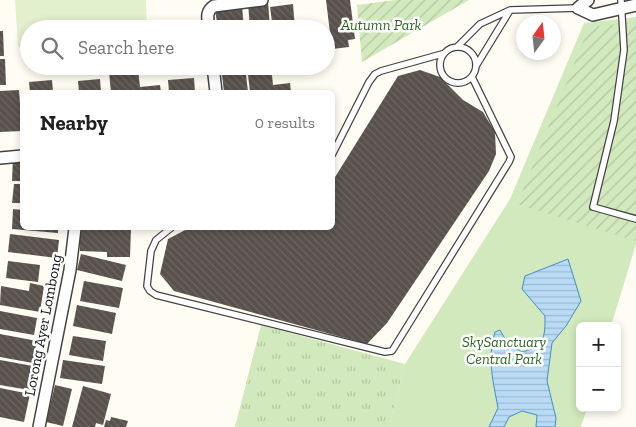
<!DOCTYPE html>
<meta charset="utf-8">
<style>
body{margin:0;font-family:"Zilla Slab",serif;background:#f6f6f6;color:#202124}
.controls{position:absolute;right:15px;bottom:15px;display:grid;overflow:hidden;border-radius:8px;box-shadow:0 2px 8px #0003}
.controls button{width:45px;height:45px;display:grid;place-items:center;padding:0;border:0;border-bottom:1px solid #e0e0e0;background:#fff;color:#202124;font:25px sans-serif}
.compass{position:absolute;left:516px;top:15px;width:45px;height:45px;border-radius:50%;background:#fff;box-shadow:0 2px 8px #0003;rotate:15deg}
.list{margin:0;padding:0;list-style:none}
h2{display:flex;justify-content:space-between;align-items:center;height:65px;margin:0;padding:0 20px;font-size:21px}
h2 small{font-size:16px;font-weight:400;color:#757577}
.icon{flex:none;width:28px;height:28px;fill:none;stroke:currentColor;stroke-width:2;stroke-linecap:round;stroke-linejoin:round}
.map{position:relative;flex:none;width:636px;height:427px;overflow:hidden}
.search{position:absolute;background:#fff;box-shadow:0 2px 8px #0003;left:20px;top:20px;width:315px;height:55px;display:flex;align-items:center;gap:12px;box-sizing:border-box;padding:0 18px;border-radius:28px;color:#757577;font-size:19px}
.panel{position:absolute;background:#fff;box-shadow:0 2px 8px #0003;left:20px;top:90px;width:315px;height:140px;border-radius:8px}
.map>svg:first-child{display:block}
.grass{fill:url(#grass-tufts)}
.park{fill:#d1e9bc}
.garden{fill:url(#garden-furrows)}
.pitch{fill:#e3f0ce}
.water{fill:url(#water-rules);stroke:#428dc9}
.building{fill:url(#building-back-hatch)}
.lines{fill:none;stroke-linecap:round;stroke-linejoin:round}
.lane-casing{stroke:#434343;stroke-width:8}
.street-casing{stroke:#434343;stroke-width:14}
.lane{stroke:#fff;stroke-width:5.5}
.street{stroke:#fff;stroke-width:11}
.labels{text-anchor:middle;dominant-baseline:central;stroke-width:5;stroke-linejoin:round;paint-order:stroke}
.park-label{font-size:15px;font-style:italic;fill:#2c6621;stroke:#fff}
.street-label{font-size:15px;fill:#101010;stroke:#fff}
</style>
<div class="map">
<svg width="636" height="427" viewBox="0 0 636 427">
<defs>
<pattern id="grass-tufts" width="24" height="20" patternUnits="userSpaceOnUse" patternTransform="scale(1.25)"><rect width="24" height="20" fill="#d1e9bc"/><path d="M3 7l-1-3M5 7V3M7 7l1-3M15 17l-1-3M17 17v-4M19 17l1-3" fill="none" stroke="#b2c7a1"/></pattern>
<pattern id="garden-furrows" width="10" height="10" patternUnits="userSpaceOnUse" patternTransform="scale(1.25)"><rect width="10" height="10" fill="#d1e9bc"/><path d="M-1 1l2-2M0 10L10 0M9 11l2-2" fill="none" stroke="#b2c7a1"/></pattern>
<pattern id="water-rules" width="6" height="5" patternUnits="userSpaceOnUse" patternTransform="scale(1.25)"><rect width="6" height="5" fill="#b9dbf5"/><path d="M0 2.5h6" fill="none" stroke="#9ebbd1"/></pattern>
<pattern id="building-back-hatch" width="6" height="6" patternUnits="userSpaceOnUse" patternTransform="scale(1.25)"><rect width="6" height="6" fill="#58514c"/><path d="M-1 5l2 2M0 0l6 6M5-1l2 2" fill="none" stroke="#6b6561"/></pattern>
</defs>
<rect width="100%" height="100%" fill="#fffdf3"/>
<!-- grass -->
<path class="grass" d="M261,325L405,364L389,427H235Z"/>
<!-- park -->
<path class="park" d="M636,17V244L611,326H580V408H587L581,427H389L405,364L510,199L584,23Z"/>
<!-- garden -->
<path class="garden" d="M396,0H469L362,62L357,5Z
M636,22V241L517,204L589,27Z"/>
<!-- pitch -->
<path class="pitch" d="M15,0H146L147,29H29V47H18Z"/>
<!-- water -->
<path class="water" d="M568,259L581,301L566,326L552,343L547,381L556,418L555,427H536L537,415L522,411L509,417L504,427H489L498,408C493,380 487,361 495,332L500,330L508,344L522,352C545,346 545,337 545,316L522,289L525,276Z"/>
<!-- building -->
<path class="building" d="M326,0H350L355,39L348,40L349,47L332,49Z
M268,1L270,29H250L248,3Z
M293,4L295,29H273L270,7Z
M242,6L244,29H218L215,9Z
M0,31H3L4,56H0Z
M0,59H5L6,85H0Z
M221,66H245L248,92H224Z
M247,66H271L273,85L290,83L291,92H250Z
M138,69L140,87L160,85L161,92H111L109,72Z
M420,70L440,77L463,100L483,112L495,132L496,154L489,171L387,323L367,344L174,291L160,274L168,239L189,228H332V182L398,76Z
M194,78L195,92H169L168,80Z
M100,79L101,92H79L78,81Z
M52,80L53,92H30L29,82Z
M19,90L22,131L0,132V91Z
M13,157H22V181H12Z
M14,184H22V203H12Z
M13,209L22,210V228H58V233L12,229Z
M80,228H131L130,257H107V252L80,251Z
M10,234L59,240L57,258L8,252Z
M81,254L126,265L122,281L77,270Z
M8,261L40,265L38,282L6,278Z
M84,281L123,288L119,308L80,301Z
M30,283L44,286L40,312L0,305L1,286L29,291Z
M77,305L116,313L112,334L73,326Z
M0,311L37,318L34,335L0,329Z
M0,334L37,341L33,363L0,357Z
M73,336L106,341L103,361L69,355Z
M0,360L33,366L29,390L0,385Z
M63,360L105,366L102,384L60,378Z
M55,385L72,389L63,426L46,422Z
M83,386L111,394L103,425L96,423L95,427H72Z
M0,388L30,394L24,422L0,417Z
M111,417L128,421L126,427H104L106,420L110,421Z"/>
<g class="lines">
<defs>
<path id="lane" d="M621,0L624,50L614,121L593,207L636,219
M458,46L480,24L510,10L578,8
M440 65a18 18 0 1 1 36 0a18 18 0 1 1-36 0Z
M476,66L509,12
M332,155L369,82L375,74L381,71L442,54
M171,228L156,240L151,251L147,286L150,291L156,295L385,352L392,351L509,162L511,157L472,77"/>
<path id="street" d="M588,0L578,8L593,15L636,5
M209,29C208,19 205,12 214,6L262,0
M213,66L216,92
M0,158L22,156
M39,427L70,270L75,228"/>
</defs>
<!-- lane casing -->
<use href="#lane" class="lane-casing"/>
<!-- street casing -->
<use href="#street" class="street-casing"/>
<!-- lane -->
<use href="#lane" class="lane"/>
<!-- street -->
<use href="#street" class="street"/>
</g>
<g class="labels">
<!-- park labels -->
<g class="park-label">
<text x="381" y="25">Autumn Park</text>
<text x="504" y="342">SkySanctuary<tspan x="504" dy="17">Central Park</tspan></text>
</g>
<!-- street labels -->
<g class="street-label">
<text transform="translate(43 325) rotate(-79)">Lorong Ayer Lombong</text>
</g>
</g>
</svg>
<div class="controls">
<button>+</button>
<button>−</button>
</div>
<svg class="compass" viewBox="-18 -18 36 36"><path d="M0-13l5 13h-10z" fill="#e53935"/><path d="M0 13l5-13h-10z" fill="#757577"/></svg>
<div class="search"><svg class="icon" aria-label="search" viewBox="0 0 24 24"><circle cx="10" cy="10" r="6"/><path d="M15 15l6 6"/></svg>Search here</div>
<section class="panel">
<h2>Nearby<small>0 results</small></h2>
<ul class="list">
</ul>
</section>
</div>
